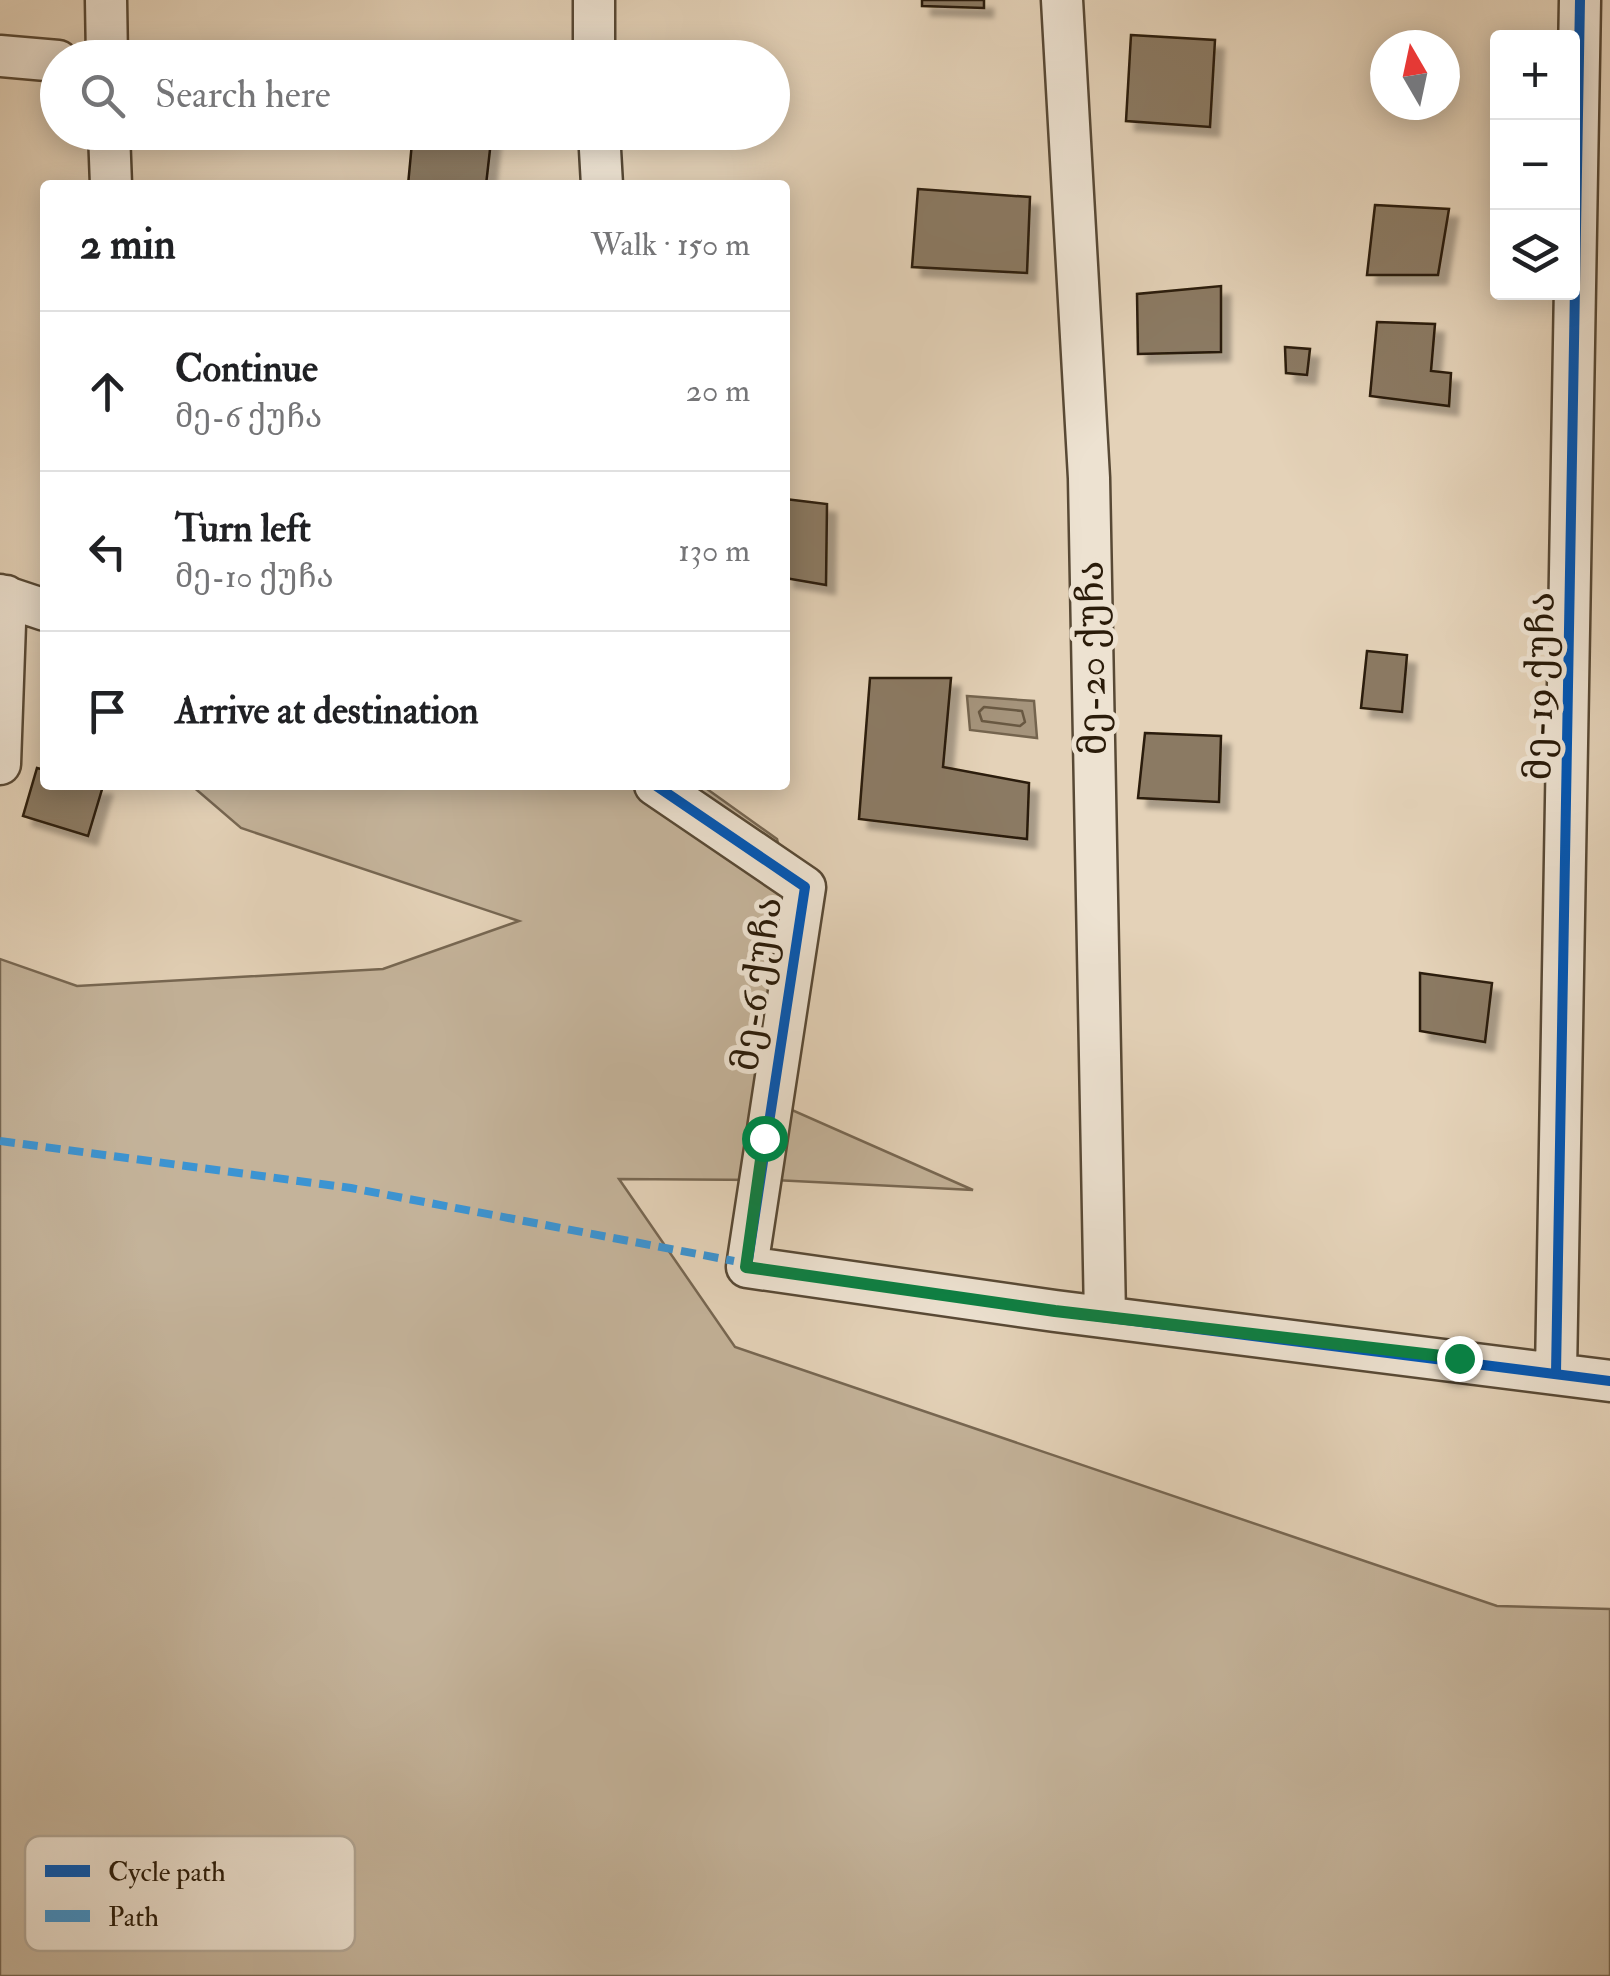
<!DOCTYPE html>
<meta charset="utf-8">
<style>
body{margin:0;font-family:"IM FELL Double Pica","Noto Serif Georgian",serif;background:#f6f6f6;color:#202124}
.controls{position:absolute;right:30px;top:30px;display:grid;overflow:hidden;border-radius:10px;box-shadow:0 5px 25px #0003}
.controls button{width:90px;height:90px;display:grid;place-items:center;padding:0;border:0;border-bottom:2px solid #e0e0e0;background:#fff;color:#202124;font:50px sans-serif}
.compass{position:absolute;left:1370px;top:30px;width:90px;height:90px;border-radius:50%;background:#fff;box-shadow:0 5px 25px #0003;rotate:351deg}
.stop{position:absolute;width:30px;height:30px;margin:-22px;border:8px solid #0b8043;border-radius:50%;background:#fff}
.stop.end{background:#0b8043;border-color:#fff;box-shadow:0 2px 10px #0008}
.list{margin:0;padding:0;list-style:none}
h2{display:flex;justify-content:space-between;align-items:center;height:130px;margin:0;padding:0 40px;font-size:42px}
h2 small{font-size:32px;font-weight:400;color:#757577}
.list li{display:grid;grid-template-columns:65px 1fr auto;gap:30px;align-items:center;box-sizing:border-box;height:160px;padding:0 40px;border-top:2px solid #e0e0e0}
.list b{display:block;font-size:38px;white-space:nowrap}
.list p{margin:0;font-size:32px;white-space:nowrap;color:#757577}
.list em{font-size:32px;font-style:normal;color:#757577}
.icon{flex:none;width:55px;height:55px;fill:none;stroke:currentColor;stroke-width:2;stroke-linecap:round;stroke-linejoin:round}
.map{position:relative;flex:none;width:1610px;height:1976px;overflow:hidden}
.search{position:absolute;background:#fff;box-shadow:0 5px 25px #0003;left:40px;top:40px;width:750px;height:110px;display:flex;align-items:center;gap:25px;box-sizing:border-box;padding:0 35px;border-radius:55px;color:#757577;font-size:38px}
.panel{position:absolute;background:#fff;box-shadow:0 5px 25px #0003;left:40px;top:180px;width:750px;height:610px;border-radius:10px}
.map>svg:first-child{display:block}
.green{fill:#c4b39a;stroke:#776752;stroke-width:2.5}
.water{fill:#a5947c;stroke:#74644e;stroke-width:2.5}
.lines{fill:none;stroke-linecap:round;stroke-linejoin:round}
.shore{stroke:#685842;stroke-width:2.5}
.building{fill:#8b7a64;stroke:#2a1b09;stroke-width:2.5;filter:url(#shadow)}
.street-casing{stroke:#584935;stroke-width:45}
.street{stroke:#ede2d1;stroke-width:40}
.quiet{stroke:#3c94d2;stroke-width:8;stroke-dasharray:15 8;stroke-linecap:butt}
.cycleway-casing{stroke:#ede2d1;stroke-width:16}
.cycleway{stroke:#0057b8;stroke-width:10}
.route{stroke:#0b8043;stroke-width:12}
.labels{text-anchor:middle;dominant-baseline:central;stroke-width:10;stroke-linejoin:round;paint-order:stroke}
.street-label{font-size:38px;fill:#2a1b09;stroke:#ede2d1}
.key{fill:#ede2d1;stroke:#b2a695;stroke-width:2.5}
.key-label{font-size:28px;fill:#2a1b09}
</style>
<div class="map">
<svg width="1610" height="1976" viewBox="0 0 1610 1976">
<defs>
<filter id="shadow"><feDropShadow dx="9" dy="9" stdDeviation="2.5" flood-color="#0004"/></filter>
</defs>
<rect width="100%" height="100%" fill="#e4d2b8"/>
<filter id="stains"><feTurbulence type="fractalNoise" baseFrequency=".002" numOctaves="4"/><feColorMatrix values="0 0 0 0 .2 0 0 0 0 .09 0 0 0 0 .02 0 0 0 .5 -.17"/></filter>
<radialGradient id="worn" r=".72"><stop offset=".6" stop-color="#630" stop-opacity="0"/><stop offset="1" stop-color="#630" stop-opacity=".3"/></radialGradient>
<!-- green -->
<path class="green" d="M191,785H708L707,789L777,839L806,958L785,1107L973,1190L774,1180L619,1179L735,1347L1497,1606L1610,1609V1976H0V959L77,986L383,969L519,921L241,828Z"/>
<!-- water -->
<path class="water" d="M967,696L1034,701L1037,738L970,730Z"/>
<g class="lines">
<!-- shore -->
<path class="shore" d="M984,707L1022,711L1025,722L1020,726L982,721L979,712Z"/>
</g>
<!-- building -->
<path class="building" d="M922,0H984V8L922,6Z
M1131,35L1215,40L1210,127L1126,121Z
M413,132H492L486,185H408Z
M918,189L1030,197L1027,273L912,267Z
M1375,205L1449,209L1438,275H1367Z
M1221,286V352L1138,354L1137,294Z
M1377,322L1435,324L1431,371L1451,373L1449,406L1370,396Z
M1285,347L1310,349L1307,375L1286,373Z
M785,499L827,504L826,585L785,578Z
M1367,651L1407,655L1402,712L1361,708Z
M870,678H951L943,767L1029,783L1027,839L859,819Z
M1145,733L1221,736L1219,802L1138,798Z
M37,768L45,770V785L103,786L88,836L23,816Z
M1420,973L1492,983L1485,1042L1420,1031Z"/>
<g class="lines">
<defs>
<path id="street" d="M106,0L107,58
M594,0V58
M1062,0L1089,478L1105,1317
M0,56L58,61
M109,132L111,185
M599,132L602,185
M0,595L45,610
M0,764L6,596
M655,785L805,887L747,1267L1055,1311L1610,1381
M1556,1373L1580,0"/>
</defs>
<!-- street casing -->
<use href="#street" class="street-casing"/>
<!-- street -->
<use href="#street" class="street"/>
<!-- quiet -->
<path class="quiet" d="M0,1141L351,1188L734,1261"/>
<defs>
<path id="cycleway" d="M655,785L805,887L747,1267L1055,1311L1610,1381
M1556,1373L1580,0"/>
</defs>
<!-- cycleway casing -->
<use href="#cycleway" class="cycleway-casing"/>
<!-- cycleway -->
<use href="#cycleway" class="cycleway"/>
</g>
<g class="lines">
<!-- route -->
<path class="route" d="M764,1138L746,1267L1055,1311L1459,1358"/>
</g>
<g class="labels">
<!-- street labels -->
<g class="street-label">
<text transform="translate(1092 658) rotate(-91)">მე-20 ქუჩა</text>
<text transform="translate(1540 686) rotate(-89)">მე-19 ქუჩა</text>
<text transform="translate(757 984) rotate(-82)">მე-6 ქუჩა</text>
</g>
</g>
<!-- legend -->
<rect x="25" y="1836" width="330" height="115" rx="15" class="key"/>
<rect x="45" y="1865" width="45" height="12" fill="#0057b8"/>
<rect x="45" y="1910" width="45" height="12" fill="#3c94d2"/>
<g class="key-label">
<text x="108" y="1881">Cycle path</text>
<text x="108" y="1926">Path</text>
</g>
<rect width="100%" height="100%" filter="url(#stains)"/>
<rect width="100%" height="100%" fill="url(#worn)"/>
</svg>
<div class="controls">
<button>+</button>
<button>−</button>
<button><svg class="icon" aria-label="layers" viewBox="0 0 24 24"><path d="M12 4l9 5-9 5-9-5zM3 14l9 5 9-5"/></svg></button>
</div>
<svg class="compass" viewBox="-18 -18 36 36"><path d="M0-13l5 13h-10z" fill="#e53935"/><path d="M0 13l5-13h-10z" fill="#757577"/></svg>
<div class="stop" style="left:764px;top:1138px"></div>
<div class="stop end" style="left:1459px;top:1358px"></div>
<div class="search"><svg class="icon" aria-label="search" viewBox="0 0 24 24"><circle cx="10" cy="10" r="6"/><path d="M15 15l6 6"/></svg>Search here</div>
<section class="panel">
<h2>2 min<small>Walk · 150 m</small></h2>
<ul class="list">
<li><svg class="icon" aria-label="ahead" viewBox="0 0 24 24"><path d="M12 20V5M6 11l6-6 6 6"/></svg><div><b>Continue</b><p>მე-6 ქუჩა</p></div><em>20 m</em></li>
<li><svg class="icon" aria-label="left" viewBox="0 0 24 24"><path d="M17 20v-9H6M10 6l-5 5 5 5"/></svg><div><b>Turn left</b><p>მე-10 ქუჩა</p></div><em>130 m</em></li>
<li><svg class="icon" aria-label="arrive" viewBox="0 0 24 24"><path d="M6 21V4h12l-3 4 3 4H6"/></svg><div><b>Arrive at destination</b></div></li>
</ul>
</section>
</div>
